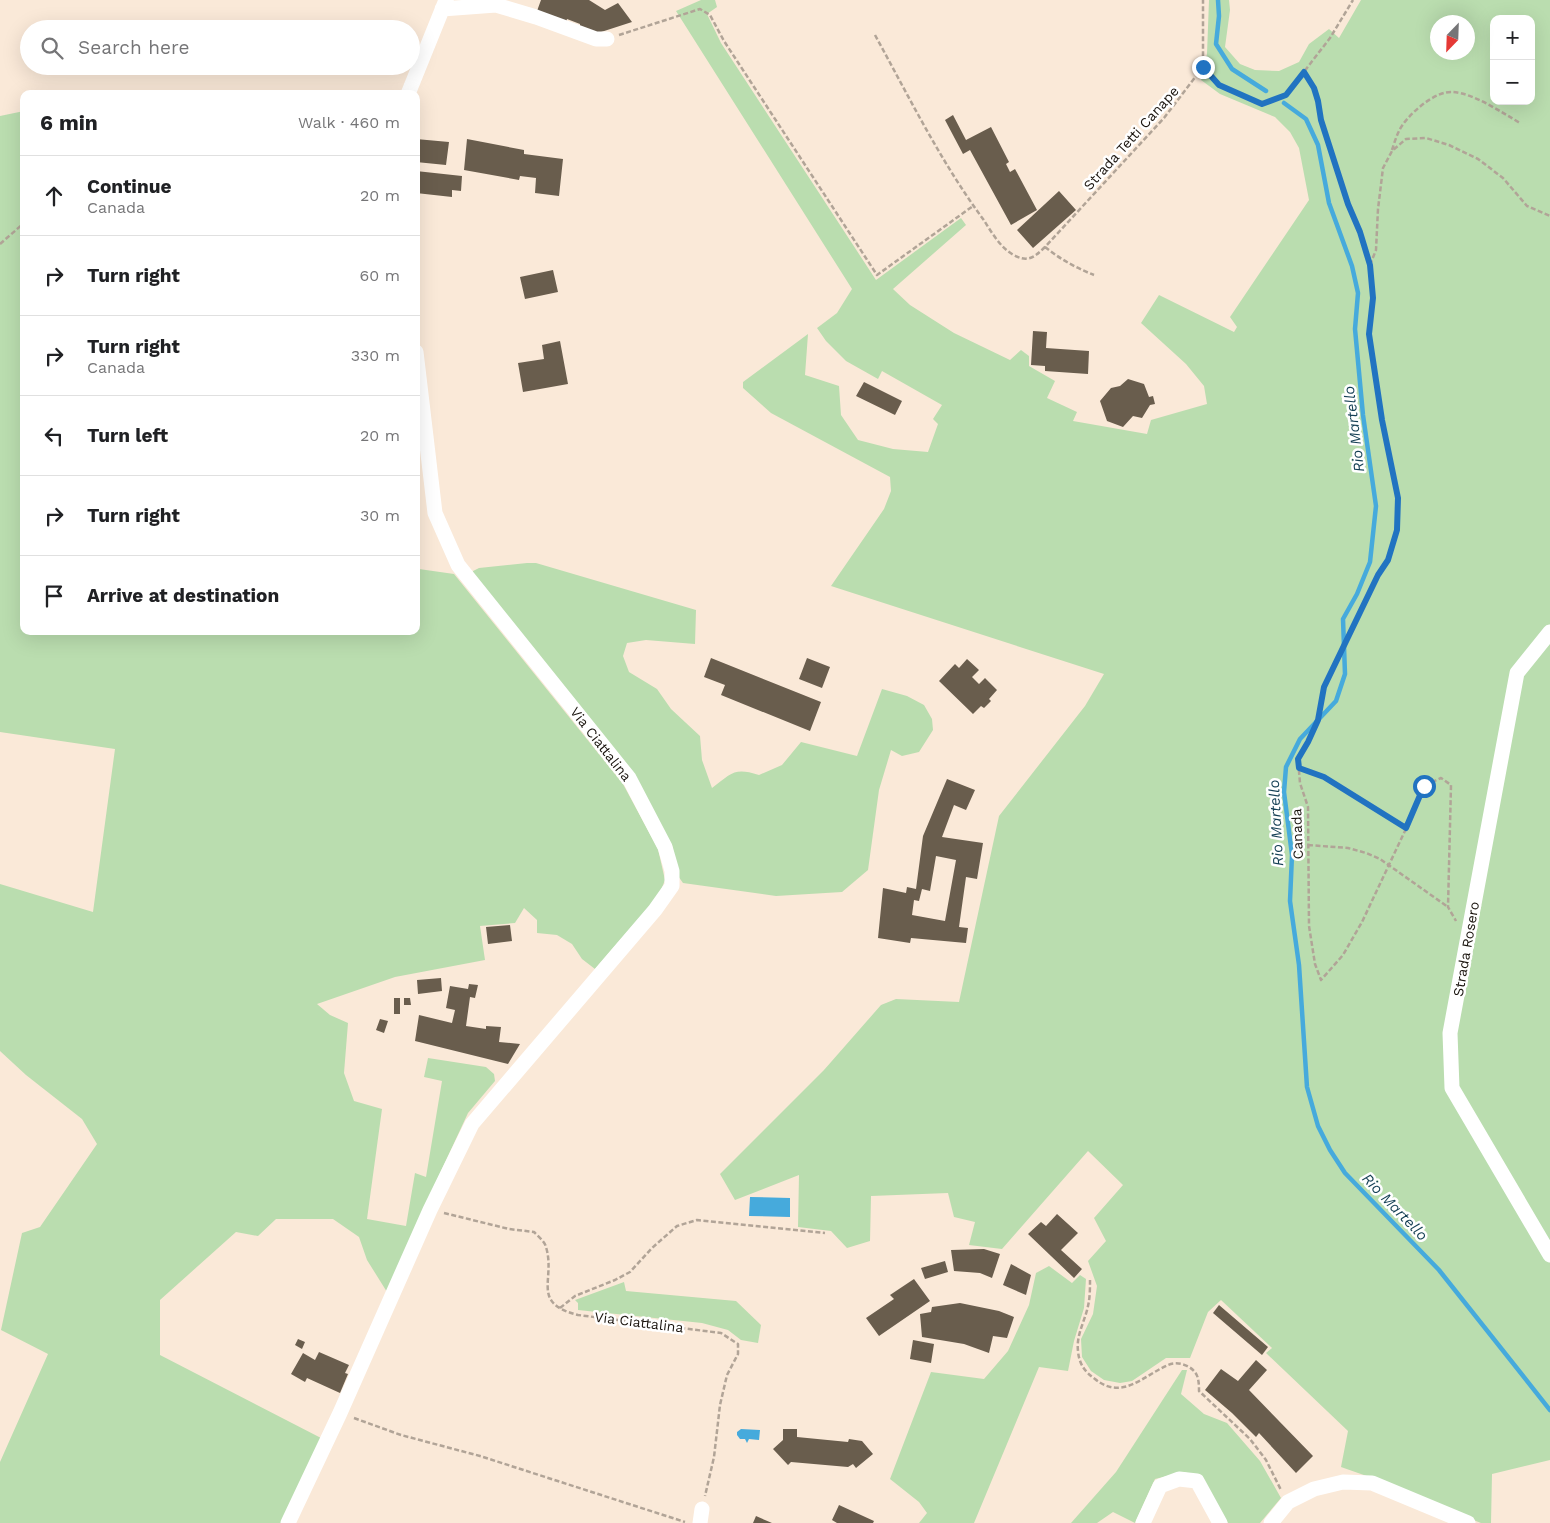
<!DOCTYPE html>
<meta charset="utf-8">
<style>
body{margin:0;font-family:"Work Sans",sans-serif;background:#f6f6f6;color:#202124}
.controls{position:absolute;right:15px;top:15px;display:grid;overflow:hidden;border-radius:10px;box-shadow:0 5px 20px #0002}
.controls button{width:45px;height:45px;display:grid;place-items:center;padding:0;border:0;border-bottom:1px solid #e0e0e0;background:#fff;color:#202124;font:25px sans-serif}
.compass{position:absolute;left:1430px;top:15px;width:45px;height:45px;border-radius:50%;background:#fff;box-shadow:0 5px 20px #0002;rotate:203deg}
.stop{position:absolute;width:15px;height:15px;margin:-11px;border:4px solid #2173c1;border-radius:50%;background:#fff}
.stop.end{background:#2173c1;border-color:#fff;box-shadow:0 1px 5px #0008}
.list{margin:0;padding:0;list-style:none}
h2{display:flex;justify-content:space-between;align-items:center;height:65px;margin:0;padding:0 20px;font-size:21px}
h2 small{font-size:16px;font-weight:400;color:#757577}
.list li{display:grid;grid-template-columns:32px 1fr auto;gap:15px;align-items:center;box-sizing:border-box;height:80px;padding:0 20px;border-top:1px solid #e0e0e0}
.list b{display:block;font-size:19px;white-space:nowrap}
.list p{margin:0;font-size:16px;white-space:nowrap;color:#757577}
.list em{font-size:16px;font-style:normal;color:#757577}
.icon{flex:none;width:28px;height:28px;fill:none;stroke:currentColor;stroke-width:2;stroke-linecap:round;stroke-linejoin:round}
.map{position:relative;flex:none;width:1550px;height:1523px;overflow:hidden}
.search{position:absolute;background:#fff;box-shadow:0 5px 20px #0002;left:20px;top:20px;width:400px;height:55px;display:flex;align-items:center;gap:12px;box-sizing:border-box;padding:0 18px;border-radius:28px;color:#757577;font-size:19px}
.panel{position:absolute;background:#fff;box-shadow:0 5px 20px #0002;left:20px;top:90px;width:400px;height:545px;border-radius:10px}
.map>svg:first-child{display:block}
.green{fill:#baddaf;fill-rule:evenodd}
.water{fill:#46aadc}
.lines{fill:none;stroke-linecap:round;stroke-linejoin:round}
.stream{stroke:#46aadc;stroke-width:4.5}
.building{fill:#695d4d;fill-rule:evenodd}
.path{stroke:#b1a497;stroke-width:2.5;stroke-dasharray:5 2.5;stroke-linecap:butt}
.minor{stroke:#fff;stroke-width:15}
.route{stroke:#2173c1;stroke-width:6}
.labels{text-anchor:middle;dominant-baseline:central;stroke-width:5;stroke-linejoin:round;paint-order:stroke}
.street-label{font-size:14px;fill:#19130d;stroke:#fff}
.water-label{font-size:15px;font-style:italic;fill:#143f54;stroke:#fff}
</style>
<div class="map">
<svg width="1550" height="1523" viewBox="0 0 1550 1523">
<rect width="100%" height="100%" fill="#fae9d8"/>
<!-- green -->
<path class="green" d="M701,0H715L717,7L707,14L721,43L876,280L961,218L966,225L893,289L910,305L954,333L1010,360L1021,350L1029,356V366L1055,381L1047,398L1077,412L1073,421L1147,434L1151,420L1207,404L1204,386L1186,364L1141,323L1159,295L1234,332L1237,327L1230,317L1309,200L1299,148L1290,132L1275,117L1220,94L1201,80L1207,54L1209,0H1229L1230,10L1225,47L1240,64L1255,70L1279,71L1299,62L1309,44L1329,29L1339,38L1361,0H1550V1460L1492,1474L1491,1523H1481L1430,1503L1378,1480L1341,1467L1348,1431L1266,1353L1272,1348L1221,1300L1208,1312L1190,1358H1166L1132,1381L1120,1383L1104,1380L1091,1371L1082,1357L1081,1339L1093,1314L1097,1286L1088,1261L1106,1241L1094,1218L1123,1185L1088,1151L1002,1249L969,1245L975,1222L954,1217L948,1193L871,1196L870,1241L847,1248L831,1231L798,1227L799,1175L735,1200L720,1174L824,1070L881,1005L896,999L959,1002L999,816L1085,706L1104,674L831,586L884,509L891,491L890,477L771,413L743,388V382L808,334L805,375L839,386L841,415L858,440L893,449L928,452L938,424L933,419L942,405L882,371L878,379L846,361L826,341L817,328L837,313L852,289L676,11ZM1494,19H1531V101H1494ZM1438,22H1468V52H1438Z
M24,111V631H416V568L419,569L454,574L623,784L658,849L665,880L659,895L595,969L582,959L572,944L557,935L537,933V920L524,908L515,923L480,926L485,960L395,977L317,1004L330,1015L348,1023L344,1073L354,1101L382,1109L367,1219L406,1226L415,1173L426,1177L442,1081L424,1077L428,1058L486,1067L494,1074L495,1081L468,1113L435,1184L387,1292L367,1260L359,1237L333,1219H276L258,1236L236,1232L160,1300V1355L321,1438L282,1523H0V1462L48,1354L1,1330L22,1233L40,1227L97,1144L82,1119L26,1075L0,1051V884L93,912L115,749L0,732V116Z
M527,563H536L696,610L695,644L646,640L627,643L623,656L629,672L657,689L671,709L700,736L702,760L712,788C732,773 734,767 759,775L782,765L801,742L857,756L882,689L907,696L924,705L932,719L933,730L919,752L902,756L891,750L879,790L868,870L842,892L776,896L683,883L678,876L672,845L472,575L473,571L479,568Z
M1049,1266L1072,1283L1080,1275L1086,1279L1084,1308L1074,1341L1068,1371L1039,1367L974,1523H919L927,1513L919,1502L890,1479L931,1372L984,1379L1008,1351L1029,1305L1036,1273Z
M624,1282L626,1291L736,1301L761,1325L758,1343L741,1340L728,1330L702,1323L578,1310V1303L575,1300Z
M1182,1370H1187L1181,1394L1204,1414L1227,1423L1260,1461L1281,1498L1260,1523H1228L1215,1502L1202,1477L1184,1472L1155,1479L1135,1523L1113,1512L1097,1523H1071L1116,1472Z"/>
<!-- water -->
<path class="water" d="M750,1197L790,1198V1217L749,1216Z
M741,1429L760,1430L759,1440L749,1439L747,1443L745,1439H740L737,1435V1432Z"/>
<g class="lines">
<!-- stream -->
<path class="stream" d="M1218,0L1219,16L1216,44L1232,69L1266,91
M1284,103L1306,119L1318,145L1329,203L1352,266L1358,293L1355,329L1363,415L1376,506L1370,562L1357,594L1343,619L1345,674L1336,701L1300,739L1286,767L1284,792L1292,855L1290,901L1299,965L1307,1087L1318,1126L1330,1150L1345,1173L1439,1270L1550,1410"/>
</g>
<!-- building -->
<path class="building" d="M541,0H589L605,10L618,3L632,22L598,33L580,28V24L567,19L566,22L537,11Z
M953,115L966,140L991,127L1009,162L1006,164L1010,172L1015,169L1037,210L1011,225L970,150L963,154L945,120Z
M416,139L449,142L446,165L416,162Z
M467,139L524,150V154L563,159L559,196L535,193L536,178L520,176L519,180L464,170Z
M416,171L462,176L461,191L452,190V197L416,193Z
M1059,191L1076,210L1033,248L1017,230Z
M553,270L558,292L525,299L520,277Z
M1033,331L1047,332L1046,348L1089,351L1088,374L1045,371V366L1031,365Z
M560,341L568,384L523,392L518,363L544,359L542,345Z
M1128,379L1144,384L1149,397L1153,396L1155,404L1150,405L1142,418L1133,416L1123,427L1107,421L1100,401L1111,388L1120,386Z
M864,382L902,401L895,415L856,396Z
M711,658L821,702L810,731L721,695L725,685L704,677Z
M807,658L830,667L822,688L799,679Z
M967,659L979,670L972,677L979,684L985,678L997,690L989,699L991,701L984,708L981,706L973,714L939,681L955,664L959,668Z
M947,779L975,790L966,810L954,805L942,837L983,843L977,879L966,877L959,927L968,928L966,943L911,938L910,943L878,938L883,888L906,893L907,887L916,889L923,836ZM936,856L956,860L945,921L912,915L914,900L919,901L922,889L930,891Z
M510,925L512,941L488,944L486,927Z
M441,978L442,991L418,994L417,980Z
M469,984L478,985L475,998L470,997L466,1026L486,1029V1026L501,1027L499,1042L520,1044L508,1064L415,1041L419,1015L452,1023L455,1010L446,1008L450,986L468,989Z
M394,998H400V1014H394Z
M404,998H410L411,1005H404Z
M380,1019L388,1021L384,1033L376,1030Z
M1057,1214L1078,1233L1061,1250L1082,1269L1074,1278L1028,1234L1041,1222L1046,1226Z
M984,1249L1000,1254L992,1278L980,1273L954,1271L951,1250Z
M945,1261L948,1272L925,1279L921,1268Z
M1011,1264L1031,1275L1026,1295L1003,1285Z
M914,1279L930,1301L879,1336L866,1318L894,1299L890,1295Z
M960,1303L999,1311L1014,1317L1007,1338L993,1336L989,1353L964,1344L922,1337L920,1314L931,1312L932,1307Z
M1219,1305L1268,1347L1262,1355L1213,1313Z
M298,1339L305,1342L302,1349L295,1345Z
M913,1340L934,1344L931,1363L910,1359Z
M319,1352L349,1365L345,1373L348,1374L340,1393L307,1378L305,1382L291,1374L303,1353L315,1360Z
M1256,1360L1267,1370L1249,1390L1313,1456L1296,1473L1259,1433L1256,1437L1232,1413L1205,1390L1221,1369L1238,1381Z
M783,1429H797V1437L848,1442L849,1439L862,1441L873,1454L856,1468L853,1464L848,1467L791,1462L788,1465L773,1449L783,1440Z
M839,1505L874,1521L873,1523H837L832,1520Z
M756,1516L772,1523H753Z"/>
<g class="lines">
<!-- path -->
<path class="path" d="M619,35L700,9L710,15L724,41L877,275L973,206
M875,35C909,97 941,162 983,219C991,231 999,246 1012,254C1027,263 1034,258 1045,247L1164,118L1203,67V0
M1203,67L1219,85L1262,104L1286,95L1330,38L1353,0
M1304,72L1314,88L1318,101L1321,120L1348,204L1360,232L1370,265L1373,298L1369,334L1381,420L1398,498L1397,530L1388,560L1378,575L1324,687L1318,720L1308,742L1298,759L1300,783L1308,807L1309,926L1315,964L1321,980L1343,955L1362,922L1412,816L1424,786L1441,778L1451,785L1448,907L1456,921
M1392,150C1394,144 1396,137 1399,131C1406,116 1435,90 1453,92C1473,93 1503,113 1520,123
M0,244L24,223
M1045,247C1060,259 1076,268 1094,275
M1370,265L1376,250L1378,209L1383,168L1392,151L1406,139L1426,138L1449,145L1478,159L1503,178L1527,206L1550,216
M1299,768L1324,777L1407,828
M1308,845L1348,848L1366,853L1380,859L1448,907
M444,1213L509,1229L534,1232C538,1236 545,1242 546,1247C556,1280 530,1303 578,1315L721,1333L738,1344V1354L727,1375L720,1405L714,1457L705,1496
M1090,1280C1090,1288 1090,1298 1088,1306C1085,1321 1076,1335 1078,1351C1079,1364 1085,1372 1095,1379C1122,1401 1143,1376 1168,1365C1179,1360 1196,1367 1198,1379C1199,1383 1199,1387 1199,1391L1250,1439L1266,1460L1281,1490
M560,1308L575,1296L615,1280L630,1272L652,1248L677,1226L697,1220L825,1233
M354,1418L401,1435L480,1456L685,1522"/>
<!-- minor -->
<path class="minor" d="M442,9L496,5L536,17L596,39H607
M408,94L446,0
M1550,632L1517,673L1450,1033L1452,1088L1550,1255
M288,1523L340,1413L430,1210L472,1124L655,910L672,886V871L665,847L629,778L458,565L435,513L416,352
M700,1523L702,1509
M1143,1523L1160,1486L1179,1479L1197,1481L1220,1523
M1271,1523L1288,1502L1314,1489L1343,1482L1372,1483L1468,1523"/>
</g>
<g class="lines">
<!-- route -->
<path class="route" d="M1203,67L1219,85L1262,104L1286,95L1304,72L1314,88L1318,101L1321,120L1348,204L1360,232L1370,265L1373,298L1369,334L1382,420L1398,498L1397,530L1388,560L1378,575L1324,687L1318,720L1308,742L1298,759L1299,768L1324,777L1406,828L1424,786"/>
</g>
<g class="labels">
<!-- street labels -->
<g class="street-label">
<text transform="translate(1131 138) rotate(-48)">Strada Tetti Canape</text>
<text transform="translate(601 744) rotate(52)">Via Ciattalina</text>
<text transform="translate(1297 834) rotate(-92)">Canada</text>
<text transform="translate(1466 949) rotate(-80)">Strada Rosero</text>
<text transform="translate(639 1322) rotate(7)">Via Ciattalina</text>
</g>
<!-- water labels -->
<g class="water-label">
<text transform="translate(1354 429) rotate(-97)">Rio Martello</text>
<text transform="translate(1276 823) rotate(-93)">Rio Martello</text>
<text transform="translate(1395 1207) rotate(46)">Rio Martello</text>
</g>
</g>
</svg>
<div class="controls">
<button>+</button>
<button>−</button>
</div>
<svg class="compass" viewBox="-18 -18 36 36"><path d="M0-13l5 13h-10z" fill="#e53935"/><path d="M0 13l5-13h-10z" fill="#757577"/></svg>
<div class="stop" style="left:1424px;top:786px"></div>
<div class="stop end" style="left:1203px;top:67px"></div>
<div class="search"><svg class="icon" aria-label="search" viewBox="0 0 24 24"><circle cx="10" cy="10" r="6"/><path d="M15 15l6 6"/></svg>Search here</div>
<section class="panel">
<h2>6 min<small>Walk · 460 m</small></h2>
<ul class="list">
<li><svg class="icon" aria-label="ahead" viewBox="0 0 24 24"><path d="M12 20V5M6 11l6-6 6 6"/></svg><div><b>Continue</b><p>Canada</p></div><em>20 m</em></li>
<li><svg class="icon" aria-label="right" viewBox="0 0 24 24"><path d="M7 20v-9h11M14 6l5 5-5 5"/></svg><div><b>Turn right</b></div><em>60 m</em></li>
<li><svg class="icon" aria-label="right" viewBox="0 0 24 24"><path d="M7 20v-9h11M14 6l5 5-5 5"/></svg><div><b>Turn right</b><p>Canada</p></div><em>330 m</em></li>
<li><svg class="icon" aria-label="left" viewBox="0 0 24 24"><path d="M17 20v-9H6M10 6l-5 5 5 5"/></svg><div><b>Turn left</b></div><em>20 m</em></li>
<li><svg class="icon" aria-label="right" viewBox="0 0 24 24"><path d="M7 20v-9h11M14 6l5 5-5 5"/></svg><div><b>Turn right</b></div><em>30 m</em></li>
<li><svg class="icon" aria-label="arrive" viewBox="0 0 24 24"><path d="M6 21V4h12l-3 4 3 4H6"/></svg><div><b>Arrive at destination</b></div></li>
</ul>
</section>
</div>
